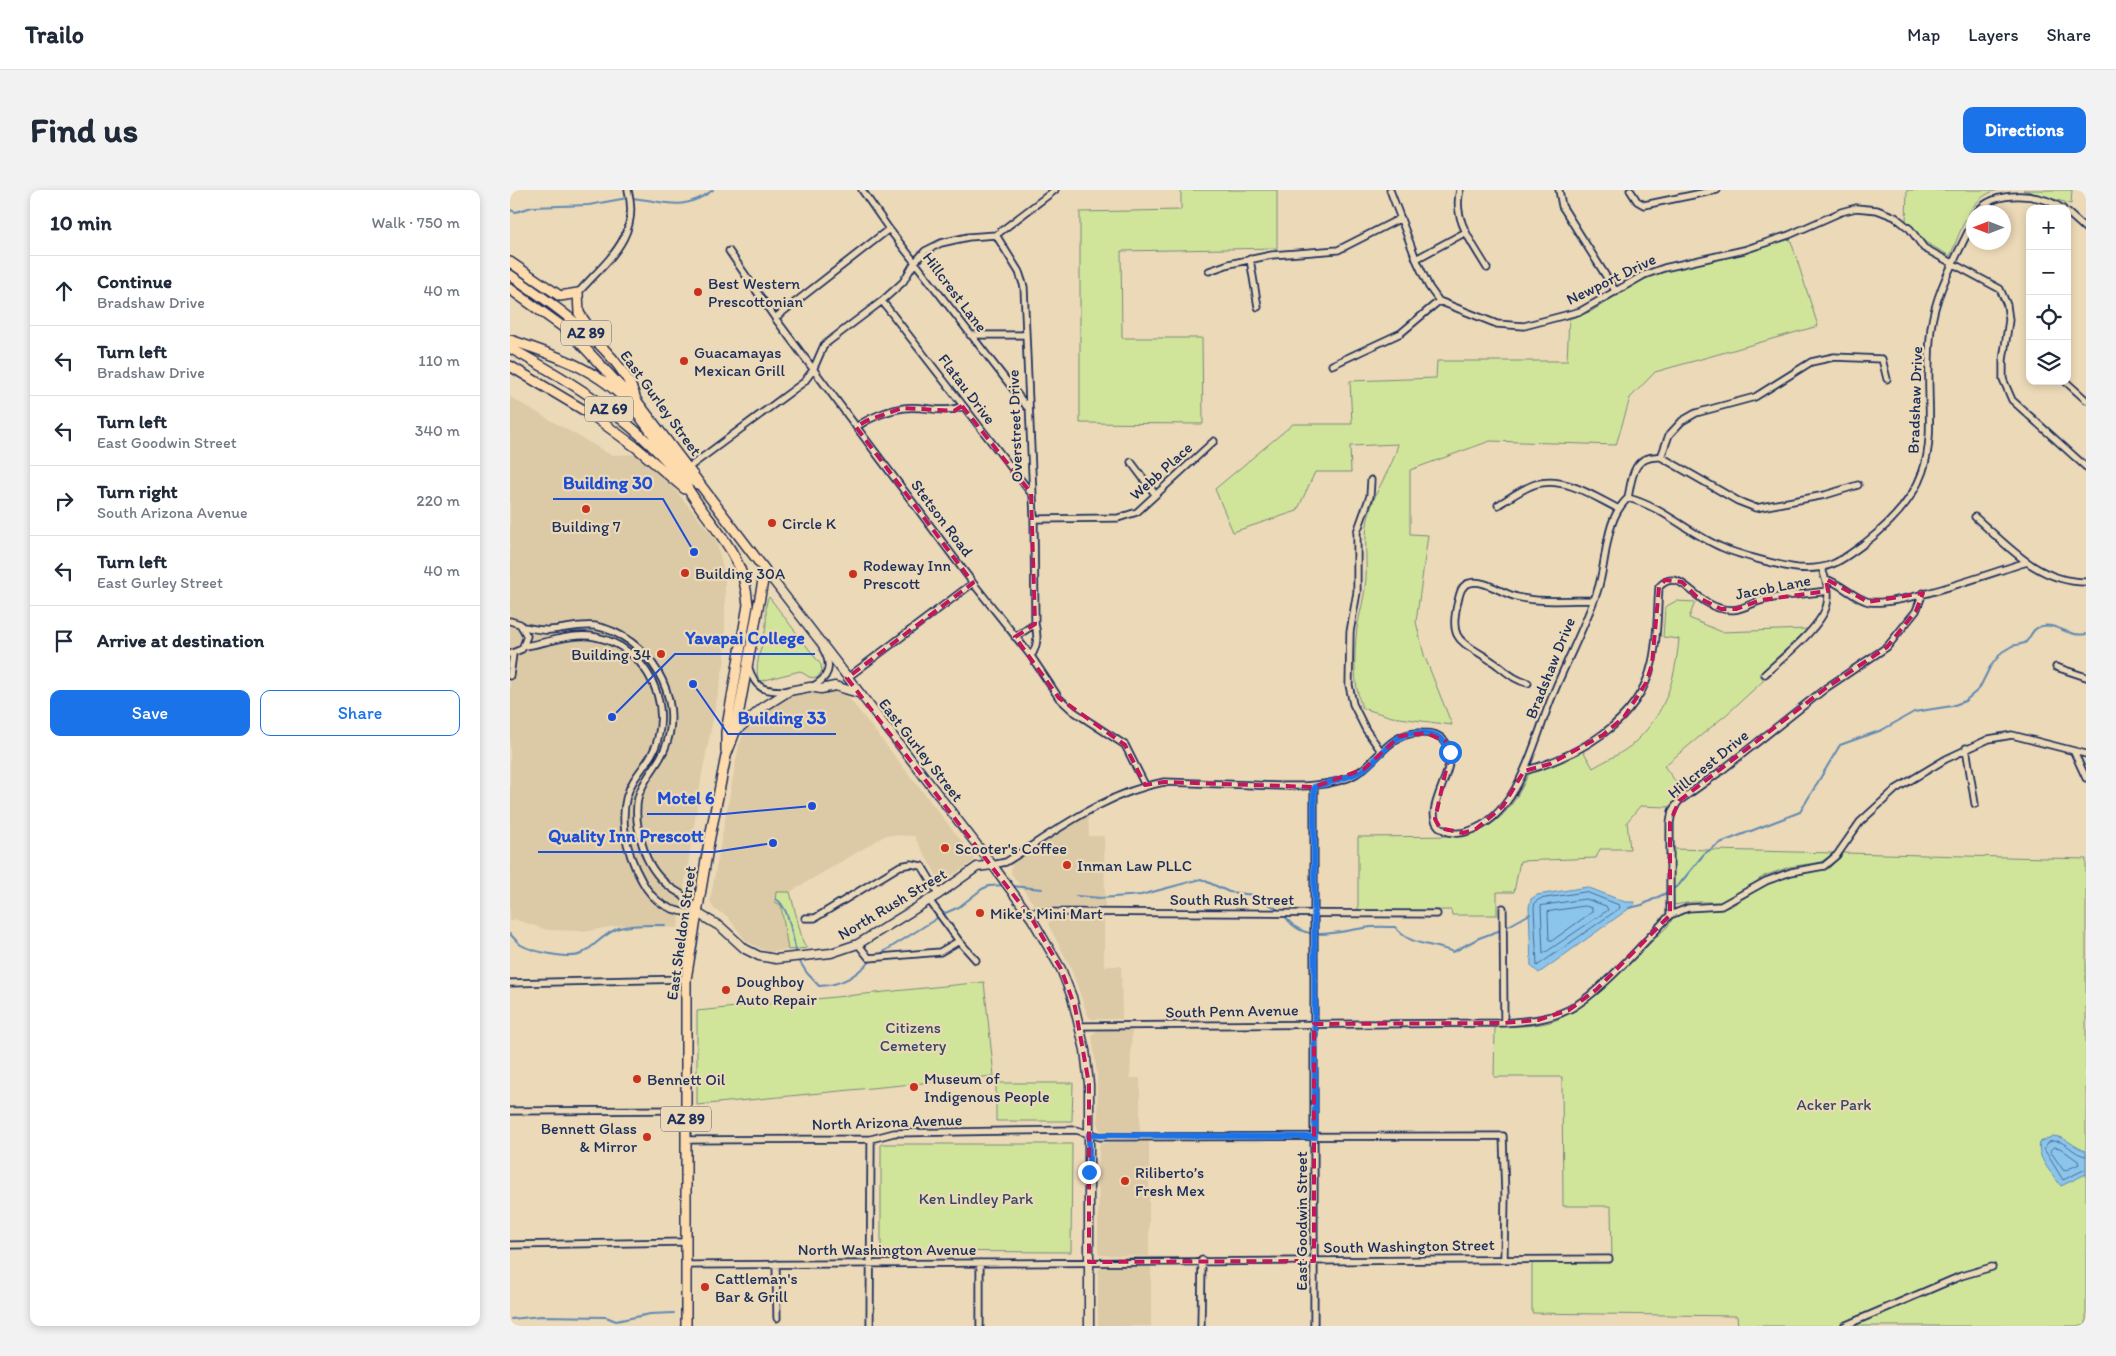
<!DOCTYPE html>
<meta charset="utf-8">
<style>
body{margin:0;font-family:Itim,sans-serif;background:#f2f2f3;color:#1f2937}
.controls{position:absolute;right:15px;top:15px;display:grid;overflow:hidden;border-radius:10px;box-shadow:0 2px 8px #0003}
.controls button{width:45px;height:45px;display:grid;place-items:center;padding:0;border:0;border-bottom:1px solid #e0e1e3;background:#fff;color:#1f2937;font:25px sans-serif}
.compass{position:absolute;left:1456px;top:15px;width:45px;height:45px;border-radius:50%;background:#fff;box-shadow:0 2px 8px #0003;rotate:270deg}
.stop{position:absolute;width:15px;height:15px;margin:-11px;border:4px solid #1a73e8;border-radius:50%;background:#fff}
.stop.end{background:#1a73e8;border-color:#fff;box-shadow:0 1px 5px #0008}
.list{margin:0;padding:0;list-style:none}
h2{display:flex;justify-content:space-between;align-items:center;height:65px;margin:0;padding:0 20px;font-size:21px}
h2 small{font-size:16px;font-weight:400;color:#747a83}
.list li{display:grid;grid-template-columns:32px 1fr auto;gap:15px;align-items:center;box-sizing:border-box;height:70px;padding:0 20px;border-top:1px solid #e0e1e3}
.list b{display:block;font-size:19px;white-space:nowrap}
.list p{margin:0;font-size:16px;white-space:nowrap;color:#747a83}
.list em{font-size:16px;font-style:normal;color:#747a83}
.actions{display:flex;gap:10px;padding:15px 20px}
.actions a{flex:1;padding:11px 0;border:1px solid #1a73e8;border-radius:10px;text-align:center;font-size:18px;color:#1a73e8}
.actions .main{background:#1a73e8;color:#fff}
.icon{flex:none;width:28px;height:28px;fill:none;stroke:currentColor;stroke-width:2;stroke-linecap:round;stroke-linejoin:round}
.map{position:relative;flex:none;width:1576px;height:1136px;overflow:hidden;border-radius:10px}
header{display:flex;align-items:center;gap:30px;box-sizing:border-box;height:70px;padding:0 25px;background:#fff;border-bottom:1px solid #e0e1e3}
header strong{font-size:24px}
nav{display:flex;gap:28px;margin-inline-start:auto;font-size:18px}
.intro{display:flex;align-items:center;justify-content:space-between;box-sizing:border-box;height:120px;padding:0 30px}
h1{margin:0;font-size:35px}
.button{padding:12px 22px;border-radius:10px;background:#1a73e8;color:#fff;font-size:18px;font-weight:700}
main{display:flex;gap:30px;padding:0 30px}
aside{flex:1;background:#fff;border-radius:10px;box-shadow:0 2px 8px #0003}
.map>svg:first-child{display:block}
.built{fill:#dcc9a6}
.green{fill:#d1e59a;stroke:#768a7c}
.water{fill:#8cc5eb;stroke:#5f89b3}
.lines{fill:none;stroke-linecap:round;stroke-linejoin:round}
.shore{stroke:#486b96;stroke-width:1}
.stream{stroke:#5f89b3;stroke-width:2}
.street-casing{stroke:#1b2f5e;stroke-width:9}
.secondary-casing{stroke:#1b2f5e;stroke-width:11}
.primary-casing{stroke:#1b2f5e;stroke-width:12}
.street{stroke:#ecd9b7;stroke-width:5.5}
.secondary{stroke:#ecd9b7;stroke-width:8}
.primary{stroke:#fedbac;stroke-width:9}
.route{stroke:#1a73e8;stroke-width:6}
.marked{fill:none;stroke:#c2185b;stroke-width:4;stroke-dasharray:10 6;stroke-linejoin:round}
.poi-dot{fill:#c8321e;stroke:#ecd9b7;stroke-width:2}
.labels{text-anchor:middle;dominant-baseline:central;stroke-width:4.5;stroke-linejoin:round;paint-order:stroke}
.shield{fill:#ecd9b7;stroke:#5a6279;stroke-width:1}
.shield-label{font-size:15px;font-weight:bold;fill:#1b2f5e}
.street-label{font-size:16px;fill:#1b2f5e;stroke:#ecd9b7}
.poi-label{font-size:16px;fill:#1b2f5e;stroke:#ecd9b7;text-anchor:start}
.park-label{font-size:16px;fill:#364a67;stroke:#ecd9b7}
.leader{fill:none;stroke:#1d4ed8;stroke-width:2}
.callout-dot{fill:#1d4ed8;stroke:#ecd9b7;stroke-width:2}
.callout-label{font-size:18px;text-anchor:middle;font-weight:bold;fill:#1d4ed8;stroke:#ecd9b7;stroke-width:4.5;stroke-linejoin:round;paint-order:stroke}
</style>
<header>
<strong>Trailo</strong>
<nav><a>Map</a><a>Layers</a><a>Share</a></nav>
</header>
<div class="intro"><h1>Find us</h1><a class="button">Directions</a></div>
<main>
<aside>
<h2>10 min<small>Walk · 750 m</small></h2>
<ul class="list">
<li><svg class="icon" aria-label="ahead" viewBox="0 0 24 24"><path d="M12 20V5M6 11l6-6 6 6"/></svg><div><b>Continue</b><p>Bradshaw Drive</p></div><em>40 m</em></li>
<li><svg class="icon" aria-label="left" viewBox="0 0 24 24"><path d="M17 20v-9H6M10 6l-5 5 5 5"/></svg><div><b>Turn left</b><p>Bradshaw Drive</p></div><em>110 m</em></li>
<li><svg class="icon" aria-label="left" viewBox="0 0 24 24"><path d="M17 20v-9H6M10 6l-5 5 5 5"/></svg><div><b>Turn left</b><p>East Goodwin Street</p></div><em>340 m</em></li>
<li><svg class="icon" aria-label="right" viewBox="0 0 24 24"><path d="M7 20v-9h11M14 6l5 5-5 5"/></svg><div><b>Turn right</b><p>South Arizona Avenue</p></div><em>220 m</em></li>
<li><svg class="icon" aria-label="left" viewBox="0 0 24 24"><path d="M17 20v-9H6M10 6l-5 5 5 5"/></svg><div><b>Turn left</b><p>East Gurley Street</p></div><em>40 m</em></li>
<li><svg class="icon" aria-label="arrive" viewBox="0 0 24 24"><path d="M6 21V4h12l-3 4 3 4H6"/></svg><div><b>Arrive at destination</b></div></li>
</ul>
<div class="actions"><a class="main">Save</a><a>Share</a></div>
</aside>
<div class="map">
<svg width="1576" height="1136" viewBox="0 0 1576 1136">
<rect width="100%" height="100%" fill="#ecd9b7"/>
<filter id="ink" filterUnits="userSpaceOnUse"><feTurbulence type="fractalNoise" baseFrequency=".02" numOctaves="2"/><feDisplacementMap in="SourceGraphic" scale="10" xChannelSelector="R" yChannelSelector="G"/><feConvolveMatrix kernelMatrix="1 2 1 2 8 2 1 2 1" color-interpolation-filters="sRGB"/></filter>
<g filter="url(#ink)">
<!-- built -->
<path class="built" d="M0,207L101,265L131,264L154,286L206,350L215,386V469L192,584L168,738L111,735L78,741L37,740L4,729L0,732Z
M321,498L335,503L464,667V671L431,693L404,646L376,645L280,702H266L271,715L278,760L257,762L236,751L217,726L204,719L200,711L229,555L236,538L248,523L272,507L288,502L311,503Z
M578,624L579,646H594L595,718L525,716L501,683L502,674Z
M594,726V776H611L612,829H582L578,826L560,776L538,734L543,727Z
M622,839L620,888H630V941L593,942L590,940L588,935L587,885L582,845L588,840Z
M639,951V1066L590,1065L588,1063L589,955L593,953Z
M593,1075H641V1136H588V1081Z"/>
<!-- green -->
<path class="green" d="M671,0H767V58L611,61L612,148H692L693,234L570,233V22L671,20Z
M1397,0H1488C1459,6 1451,42 1440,66L1415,52L1396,31Z
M1513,0H1562L1561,14Z
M1280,48L1308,136L1145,182L1120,208L1106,255L980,251L900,280V344L918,345L906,432L914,465L942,535L882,527L852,518C843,493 844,464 847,438C850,422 855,406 856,389C857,366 853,344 860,321C866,297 883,278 888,254L840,256L841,282H805L787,321L723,342L705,299L783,234H842L840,191L926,188L927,171H1057L1059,129L1082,121L1124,94L1151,82L1252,58Z
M259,407L311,475L312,481L307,488L299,487L290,481L251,491L248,489C244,469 255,453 256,434C257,425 254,414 259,407Z
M1166,411L1185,412L1179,428L1212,442L1298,439L1249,484L1254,490L1217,524L1154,576L1175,604L1158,617L1130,616L1117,632L1120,659H1090L1086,668L1010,671L1004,702H987V725H942L941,720L848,721V647L956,646C991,634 1003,617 1018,585L1072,559L1083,578C1096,570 1114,563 1125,552C1156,523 1165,490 1169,449L1153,447L1155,417Z
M1162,659L1324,663L1311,672L1279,677L1254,686L1223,709L1212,712H1183L1164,715Z
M1334,663L1576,669V1136H1228L1227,1126L1022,1123V1072L1102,1070L1101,1016H1053L1052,887H984L985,837C1005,836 1028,837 1046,830C1081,817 1129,763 1158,736L1164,726L1180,721L1211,720L1223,715L1256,694L1282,685L1319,678Z
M266,702H280L293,752L297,758L278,760L271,715L265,712Z
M474,792L484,886L187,915V821Z
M486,893H563L562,931H486Z
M371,954H562L561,1062L371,1061Z"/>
<!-- water -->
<path class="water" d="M1077,697L1115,712H1124V715L1029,783L1021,776L1019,717L1021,709L1027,705Z
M1543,946C1557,947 1563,957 1576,961V984L1551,996C1542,983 1526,968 1530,952Z"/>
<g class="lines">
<!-- shore -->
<path class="shore" d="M1076,702L1109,715L1110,718L1027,776L1024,718L1025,712L1030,709Z
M1076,709L1096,716L1098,720L1033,764L1031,716Z
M1075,716L1082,718V722L1043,750H1039L1038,722Z
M1544,957L1550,958L1568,971L1569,974L1554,981L1540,961Z
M1576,966C1561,964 1555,947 1539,952L1534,959L1553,990L1576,979"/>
<!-- stream -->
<path class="stream" d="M122,8C155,11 172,23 203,0
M0,20L6,22L22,17L79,15L117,8
M502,696L532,699
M1162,699L1168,696L1194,664L1210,653L1290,622L1330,555L1372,540L1404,522L1442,516L1455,511L1469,499L1480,477L1492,462L1502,456L1515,453C1520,449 1521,441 1527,438C1543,429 1557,448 1576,444
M566,706L591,708L631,705L691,689L719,702L744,705L772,722
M266,709C280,717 282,749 287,764
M1119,718L1132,715L1158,702
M433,724L449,717L472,699L479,696L495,695
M775,726C793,754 825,742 854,738C864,736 875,737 885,737C900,757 923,753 943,762L969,748L991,740
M995,738L1020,724
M0,744C3,747 7,752 11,755C21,761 60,770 71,764C85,756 93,744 109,738C123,734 140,735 155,735
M367,766L429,727
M288,769L297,783L309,796C334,795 344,786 362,770
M1,1129L31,1126L96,1127L106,1131L140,1124L164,1123"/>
<defs>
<path id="street" d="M352,0L379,39L517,217
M880,0L906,69L919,97L929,111L987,134L1014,136L1071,121L1134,85L1154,78L1234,60L1279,45L1331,22L1346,18L1367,20L1385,27L1400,39L1414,58L1490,99L1497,115L1499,130L1493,170V189L1502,210L1576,277
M950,0C942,29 963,54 977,78
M1049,0L1052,16L1106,102
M1120,0L1127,11L1134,15L1207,0
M1467,22C1484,0 1529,2 1553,19
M1557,22L1576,39
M486,45L509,82L514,97L524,329L525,434C528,445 528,456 521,466
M219,61L265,128L463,393L521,466L549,508L563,521L615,555L635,595
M740,69L748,117
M906,69L956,42
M699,81L719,74L762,65L828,60L891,28
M68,103C96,71 131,47 118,0
M372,111L521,303
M265,128L379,39
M460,145H516
M822,175L891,143L929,111
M1555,191L1576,210
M346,237C359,228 378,220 394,218C413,215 436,225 452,216
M1151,267L1228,311L1246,318L1315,305L1348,295
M621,272L645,304
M178,278L294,192L303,180L314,155L372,111L393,92L405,72L415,61L431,53L458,47L486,45L545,0
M861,290L860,306L847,342V402L840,442L839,495L843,514L856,540L871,561
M1118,308C1122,286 1123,265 1151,267L1159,245L1172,231L1186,223L1245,207L1301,172L1324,167L1372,169L1377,189
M988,315C1000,308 1013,298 1026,294C1054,286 1083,306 1107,318
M1465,327C1499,357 1528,392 1576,392
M524,329L608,328L627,322L704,251
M1316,389C1332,394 1346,410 1360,412C1392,416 1483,382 1517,372
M0,431L10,434L17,446L12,459L0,464
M13,437C22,438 31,441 40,440C55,439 70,434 85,436C138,446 176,507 155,558C148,576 132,590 128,608C125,623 128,642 133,657C137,672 147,687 160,697C163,700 169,702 172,705C178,710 182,717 187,723
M505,447L525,434
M15,456C37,453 63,442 86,447C132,457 159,503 148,548C145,564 133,576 124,590C105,620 116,663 132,691C144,714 162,723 187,723
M238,476C246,501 254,501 279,501
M1546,477L1576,487
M1255,484C1272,468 1313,436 1317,414C1320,402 1316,390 1312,379
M0,486L3,464
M337,488L463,393
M1018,493C1003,490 995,480 983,472C954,451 937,454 948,411C950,403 951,395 960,393C974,389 993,404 1007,407C1031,413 1059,410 1083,410
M301,497C319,489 323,476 313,459
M1456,558L1465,614
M1564,562L1576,588
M1014,581C1068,566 1129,532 1142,473C1148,448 1147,422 1149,397C1169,375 1184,412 1209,418C1230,424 1236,414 1253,410C1274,405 1296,404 1318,401
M804,597V1136
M482,675L496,672C546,641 595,603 654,592C684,593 713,594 743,595C776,596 807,599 838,588C866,577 877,541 911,543C918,543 924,543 930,547C962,569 904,621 932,639C940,644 950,644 959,641C1011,625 1025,545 1044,502C1058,468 1075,436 1087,402C1098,371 1093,331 1118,308C1153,317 1178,343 1211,357C1226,364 1271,376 1287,378C1319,381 1331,371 1355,353C1447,282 1410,235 1421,138C1426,99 1448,65 1464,29
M419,710L449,751L466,770
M993,718L994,833
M517,722L927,724
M1160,725L1178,718L1211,716L1256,691L1281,682L1314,676L1327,665L1350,632L1386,599L1436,569L1479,549L1502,545L1576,564
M295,728H305L390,676L401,674L412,676L429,704
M348,754L359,768L430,762L449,751
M0,793L176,789
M570,836L994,833C1016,831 1037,830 1058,820C1088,805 1136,751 1160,725V633L1162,621L1169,611L1211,581L1316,498L1377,457L1406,421L1413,403
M0,921L176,920
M175,950L361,949L384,943L566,940L590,947L993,946L995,1005L994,1069
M0,1055L176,1052
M266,1074L267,1128
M176,1075L1099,1069
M360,1136L361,949
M470,1136V1073
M691,1136L692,1070
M1334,1136L1451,1086L1482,1077"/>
<path id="secondary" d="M255,380L487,681L522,729L551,779L562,807L575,860L579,894V1136
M225,542L252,518L279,501L300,497L311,499L325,496L348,503
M187,723L211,737L235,759L249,766L266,769L321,763L348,754L429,704L467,677L482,675"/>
<path id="primary" d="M0,72L50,106L68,103L69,123L85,146
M0,85C39,111 115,163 126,210L255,380L225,542L216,566L199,652L176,789V1136
M0,99L60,142L111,197L126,210
M0,150C45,165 91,180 123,218C144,243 160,274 187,294
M0,158C62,192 121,228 167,283C176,295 184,309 193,321C217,353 235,374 238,415L216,542V561
M0,176L82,225L127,258L175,299"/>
</defs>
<!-- street casing -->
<use href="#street" class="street-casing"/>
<!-- secondary casing -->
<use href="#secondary" class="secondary-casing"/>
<!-- primary casing -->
<use href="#primary" class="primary-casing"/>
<!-- street -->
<use href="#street" class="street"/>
<!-- secondary -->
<use href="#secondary" class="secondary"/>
<!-- primary -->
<use href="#primary" class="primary"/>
</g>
</g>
<g class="lines" filter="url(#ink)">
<!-- route -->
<path class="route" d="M579,982V945L805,947L804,597C820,592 837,589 851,581C876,566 879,540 915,543C929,544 935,550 940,562"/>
</g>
<!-- marked area -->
<path class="marked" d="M452,216L521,303L525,434L505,447L549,508L615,555L635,595L654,592L804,597L854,579L890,546L916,543L935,551L940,562L925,629L930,638L953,643L966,639L993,616L1014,581L1040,574L1093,545L1114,527L1136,493L1142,474L1149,397L1155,390L1172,392L1187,407L1211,419H1226L1251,410L1318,401L1316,389L1358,412L1413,403L1406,421L1377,457L1316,498L1169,611L1160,633V725L1087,799L1059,820L1028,830L994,833L804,834V1071L579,1072V894L565,817L551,779L522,729L337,488L463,393L346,237L356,231L392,218L444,221Z"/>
<!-- markers -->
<g class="poi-dot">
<circle cx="188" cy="102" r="5"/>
<circle cx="174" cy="171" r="5"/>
<circle cx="76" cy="319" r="5"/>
<circle cx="262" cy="333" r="5"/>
<circle cx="175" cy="383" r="5"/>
<circle cx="343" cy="384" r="5"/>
<circle cx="151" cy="464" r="5"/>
<circle cx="435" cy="658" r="5"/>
<circle cx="557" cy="675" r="5"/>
<circle cx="470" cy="723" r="5"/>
<circle cx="216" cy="800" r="5"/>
<circle cx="127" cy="889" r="5"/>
<circle cx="404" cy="897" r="5"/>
<circle cx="137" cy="947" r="5"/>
<circle cx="615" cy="991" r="5"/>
<circle cx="195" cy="1097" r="5"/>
</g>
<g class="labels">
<!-- shield labels -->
<g class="shield">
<rect x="51" y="130.5" width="50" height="25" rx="4"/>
<rect x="75" y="206.5" width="48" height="25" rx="4"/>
<rect x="151" y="916.5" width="50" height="25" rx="4"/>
</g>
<g class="shield-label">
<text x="76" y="143">AZ 89</text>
<text x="99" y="219">AZ 69</text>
<text x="176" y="929">AZ 89</text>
</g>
<!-- street labels -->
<g class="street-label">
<text transform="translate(1101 89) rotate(-26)">Newport Drive</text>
<text transform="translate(445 102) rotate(53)">Hillcrest Lane</text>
<text transform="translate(457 199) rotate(53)">Flatau Drive</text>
<text transform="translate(1405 210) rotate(-88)">Bradshaw Drive</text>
<text transform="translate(151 213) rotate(54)">East Gurley Street</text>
<text transform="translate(505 236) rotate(-92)">Overstreet Drive</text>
<text transform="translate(651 281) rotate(-42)">Webb Place</text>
<text transform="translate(432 328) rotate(53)">Stetson Road</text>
<text transform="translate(1263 397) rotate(-11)">Jacob Lane</text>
<text transform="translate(1040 478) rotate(-68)">Bradshaw Drive</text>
<text transform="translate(411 560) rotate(52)">East Gurley Street</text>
<text transform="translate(1198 574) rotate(-39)">Hillcrest Drive</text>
<text x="722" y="709">South Rush Street</text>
<text transform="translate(382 714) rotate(-31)">North Rush Street</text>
<text transform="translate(171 743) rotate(-82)">East Sheldon Street</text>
<text transform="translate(722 821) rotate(-1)">South Penn Avenue</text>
<text transform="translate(377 932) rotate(-2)">North Arizona Avenue</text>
<text transform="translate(791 1031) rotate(-90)">East Goodwin Street</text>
<text transform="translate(899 1056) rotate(-1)">South Washington Street</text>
<text x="377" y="1059">North Washington Avenue</text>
</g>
<!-- poi labels -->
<g class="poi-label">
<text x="198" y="93">Best Western<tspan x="198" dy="18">Prescottonian</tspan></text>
<text x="184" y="162">Guacamayas<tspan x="184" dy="18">Mexican Grill</tspan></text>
<text x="272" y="333">Circle K</text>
<text x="76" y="336" text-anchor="middle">Building 7</text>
<text x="353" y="375">Rodeway Inn<tspan x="353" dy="18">Prescott</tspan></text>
<text x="185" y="383">Building 30A</text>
<text x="141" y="464" text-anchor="end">Building 34</text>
<text x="445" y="658">Scooter's Coffee</text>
<text x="567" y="675">Inman Law PLLC</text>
<text x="480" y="723">Mike's Mini Mart</text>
<text x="226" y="791">Doughboy<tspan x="226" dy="18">Auto Repair</tspan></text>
<text x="414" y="888">Museum of<tspan x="414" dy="18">Indigenous People</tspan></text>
<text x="137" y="889">Bennett Oil</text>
<text x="127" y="938" text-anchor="end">Bennett Glass<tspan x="127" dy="18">&amp; Mirror</tspan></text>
<text x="625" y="982">Riliberto’s<tspan x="625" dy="18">Fresh Mex</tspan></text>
<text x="205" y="1088">Cattleman's<tspan x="205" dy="18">Bar &amp; Grill</tspan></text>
</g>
<!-- park labels -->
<g class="park-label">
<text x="403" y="837">Citizens<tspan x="403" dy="18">Cemetery</tspan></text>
<text x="1324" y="914">Acker Park</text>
<text x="466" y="1008">Ken Lindley Park</text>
</g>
</g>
<!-- callouts -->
<path class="leader" d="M184 362L153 309H43M102 527L165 464H305M183 494L218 544H326M302 616L214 624H137M263 653L204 662H28"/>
<g class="callout-dot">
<circle cx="184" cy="362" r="5"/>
<circle cx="102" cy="527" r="5"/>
<circle cx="183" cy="494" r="5"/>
<circle cx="302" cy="616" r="5"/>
<circle cx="263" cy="653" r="5"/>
</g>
<g class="callout-label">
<text x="98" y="299">Building 30</text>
<text x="235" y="454">Yavapai College</text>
<text x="272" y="534">Building 33</text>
<text x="176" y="614">Motel 6</text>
<text x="116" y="652">Quality Inn Prescott</text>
</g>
</svg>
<div class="controls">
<button>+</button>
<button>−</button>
<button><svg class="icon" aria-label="locate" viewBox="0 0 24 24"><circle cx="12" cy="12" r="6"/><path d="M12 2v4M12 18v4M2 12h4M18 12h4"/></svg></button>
<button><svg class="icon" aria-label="layers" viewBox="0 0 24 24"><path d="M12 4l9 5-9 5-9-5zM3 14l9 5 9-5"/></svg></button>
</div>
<svg class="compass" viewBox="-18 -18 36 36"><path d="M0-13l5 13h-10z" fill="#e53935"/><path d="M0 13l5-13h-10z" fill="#747a83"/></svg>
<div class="stop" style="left:940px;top:562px"></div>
<div class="stop end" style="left:579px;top:982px"></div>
</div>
</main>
